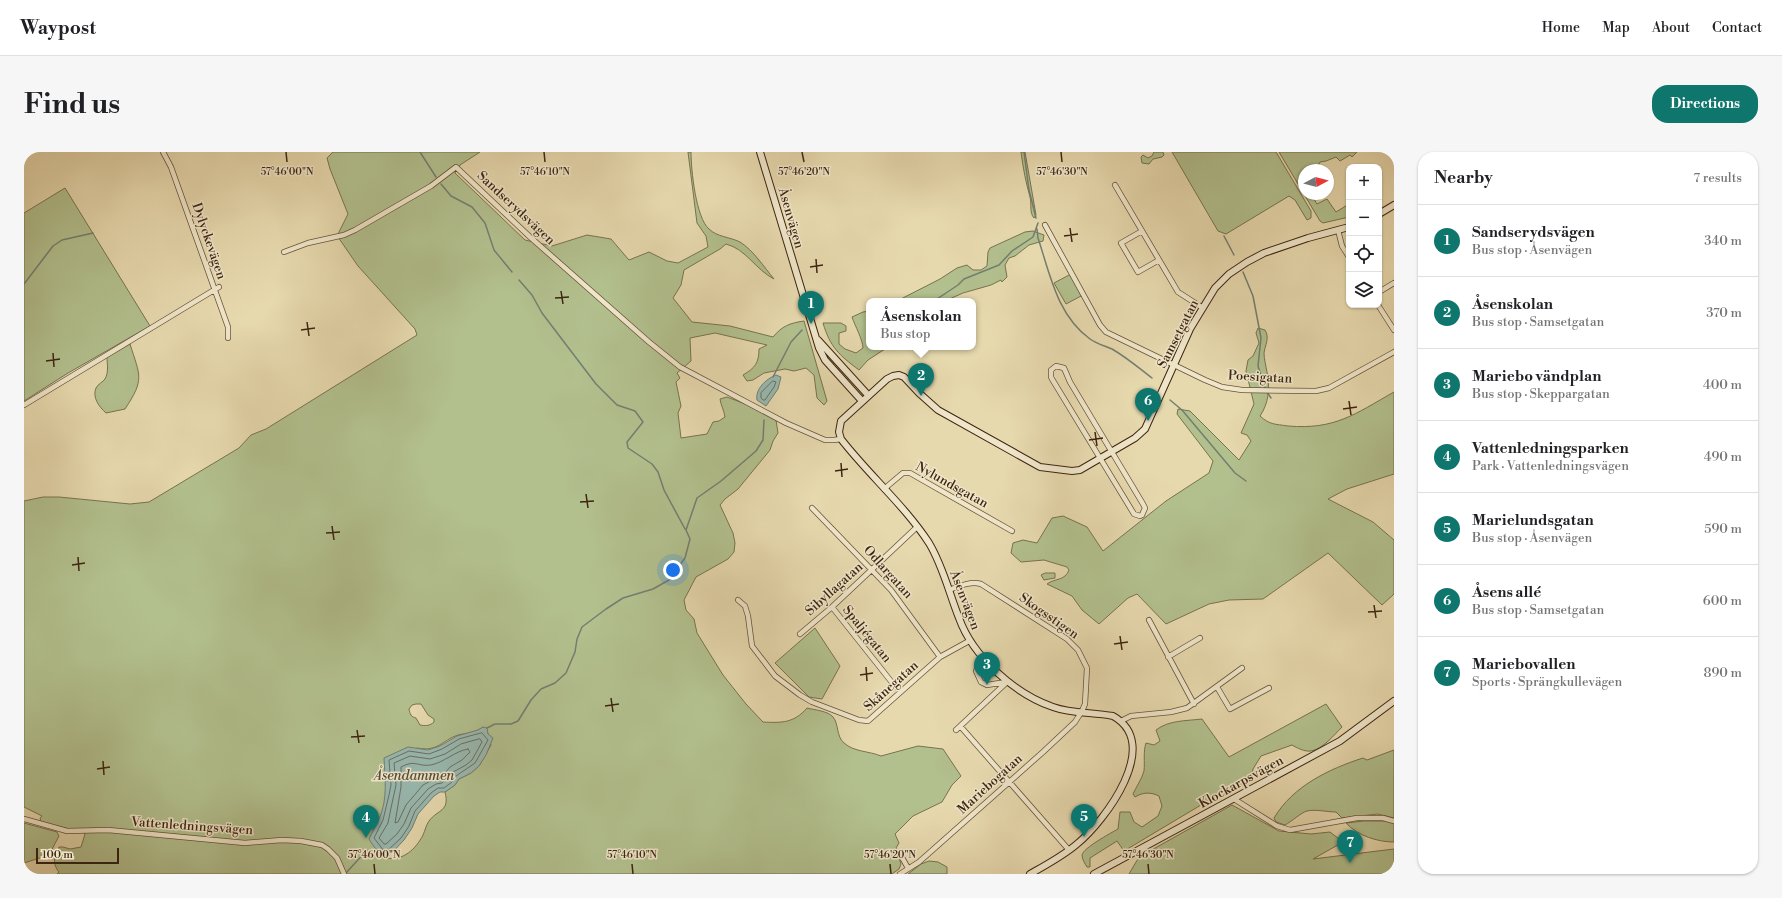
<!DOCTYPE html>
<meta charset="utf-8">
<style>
body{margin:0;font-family:"Libre Bodoni",serif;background:#f6f6f6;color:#202124}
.controls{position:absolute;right:12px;top:12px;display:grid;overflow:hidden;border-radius:8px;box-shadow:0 1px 3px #0004}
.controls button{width:36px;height:36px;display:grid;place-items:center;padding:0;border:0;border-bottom:1px solid #e0e0e0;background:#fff;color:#202124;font:20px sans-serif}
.compass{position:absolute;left:1274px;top:12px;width:36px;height:36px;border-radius:50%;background:#fff;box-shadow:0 1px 3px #0004;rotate:83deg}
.scale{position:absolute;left:12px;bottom:10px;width:83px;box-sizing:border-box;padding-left:4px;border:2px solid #3e2511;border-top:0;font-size:11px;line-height:14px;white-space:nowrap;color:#3e2511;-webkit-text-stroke:3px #efe6ca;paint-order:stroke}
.you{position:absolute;left:649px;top:418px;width:14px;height:14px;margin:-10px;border:3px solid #fff;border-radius:50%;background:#1a73e8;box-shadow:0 0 0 6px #1a73e833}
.badge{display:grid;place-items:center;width:26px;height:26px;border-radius:50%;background:#0f766e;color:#fff;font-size:13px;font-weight:700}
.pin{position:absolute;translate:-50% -33px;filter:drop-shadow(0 1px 2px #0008)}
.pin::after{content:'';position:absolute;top:21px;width:14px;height:12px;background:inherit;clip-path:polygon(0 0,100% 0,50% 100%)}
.popup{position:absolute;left:842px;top:146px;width:110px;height:52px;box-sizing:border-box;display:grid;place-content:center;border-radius:8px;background:#fff;filter:drop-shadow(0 1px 3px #0005);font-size:13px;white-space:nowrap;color:#757577}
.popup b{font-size:15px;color:#202124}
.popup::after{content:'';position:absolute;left:50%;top:100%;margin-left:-8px;border:8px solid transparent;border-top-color:#fff}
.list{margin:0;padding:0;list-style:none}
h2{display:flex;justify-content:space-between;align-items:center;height:52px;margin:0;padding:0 16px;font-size:17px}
h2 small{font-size:13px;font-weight:400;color:#757577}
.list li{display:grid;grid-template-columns:26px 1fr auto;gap:12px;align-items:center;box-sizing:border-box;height:72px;padding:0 16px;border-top:1px solid #e0e0e0}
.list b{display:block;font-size:15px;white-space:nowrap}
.list p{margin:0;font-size:13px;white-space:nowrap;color:#757577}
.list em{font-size:13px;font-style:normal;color:#757577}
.icon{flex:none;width:22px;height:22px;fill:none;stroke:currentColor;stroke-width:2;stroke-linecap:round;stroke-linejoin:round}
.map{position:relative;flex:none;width:1370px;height:722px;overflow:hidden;border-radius:16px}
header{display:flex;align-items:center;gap:24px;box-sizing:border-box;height:56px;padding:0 20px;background:#fff;border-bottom:1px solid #e0e0e0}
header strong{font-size:19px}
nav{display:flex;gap:22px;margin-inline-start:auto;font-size:14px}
.intro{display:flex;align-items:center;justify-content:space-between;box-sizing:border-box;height:96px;padding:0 24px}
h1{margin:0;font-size:28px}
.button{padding:10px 18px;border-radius:16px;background:#0f766e;color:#fff;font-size:14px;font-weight:700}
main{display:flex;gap:24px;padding:0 24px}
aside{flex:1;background:#fff;border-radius:16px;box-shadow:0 1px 3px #0004}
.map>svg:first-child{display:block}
.green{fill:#b2c08e;stroke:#787250;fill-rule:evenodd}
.water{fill:#98b9b1;stroke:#747e71}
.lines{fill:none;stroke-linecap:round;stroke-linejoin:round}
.shore{stroke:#6b6f61;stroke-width:1}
.stream{stroke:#747e71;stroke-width:1.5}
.street-casing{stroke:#685238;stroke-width:6}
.secondary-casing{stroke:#3e2511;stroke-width:8}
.street{stroke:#efe6ca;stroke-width:4.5}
.secondary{stroke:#efe6ca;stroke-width:6}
.ticks{fill:none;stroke:#3e2511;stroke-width:1.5}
.labels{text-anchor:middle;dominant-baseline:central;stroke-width:3;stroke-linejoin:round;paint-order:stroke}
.street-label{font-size:13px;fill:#3e2511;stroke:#efe6ca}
.water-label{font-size:14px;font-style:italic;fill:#544a39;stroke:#efe6ca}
.ticks-label{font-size:10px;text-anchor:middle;fill:#3e2511;stroke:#efe6ca;stroke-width:3;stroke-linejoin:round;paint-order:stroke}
</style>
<header>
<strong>Waypost</strong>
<nav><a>Home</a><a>Map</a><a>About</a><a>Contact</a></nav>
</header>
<div class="intro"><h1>Find us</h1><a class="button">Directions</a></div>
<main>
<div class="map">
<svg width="1370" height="722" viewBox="0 0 1370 722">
<rect width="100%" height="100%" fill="#e7d9ae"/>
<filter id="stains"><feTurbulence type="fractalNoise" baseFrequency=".005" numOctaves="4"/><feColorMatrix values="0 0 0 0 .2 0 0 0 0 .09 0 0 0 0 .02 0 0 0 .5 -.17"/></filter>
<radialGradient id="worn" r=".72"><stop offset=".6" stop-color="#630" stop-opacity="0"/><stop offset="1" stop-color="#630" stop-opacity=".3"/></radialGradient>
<!-- green -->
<path class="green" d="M309,0H456L436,13L431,21L501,88L528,94L563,83L587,87L605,108L625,100L643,109L654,111L684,95L682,84L673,71L664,0H667C667,18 672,66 685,77C693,85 706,85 716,90C729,98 740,115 750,127C732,118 722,97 702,92L696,97L660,118L657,133L649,146L668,170L706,174L749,185C758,174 766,171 780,169L803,249L800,253L793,246L790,223L782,216L770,219L761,217L740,221L729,228L723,229L719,223C731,216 735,211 735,197L743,193L691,181L666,186L667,209L653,221L656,226L652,230L657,254L654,261L657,286L683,282L689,270L695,269L701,265C700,258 697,254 696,247L703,245L740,259L752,268L754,281L749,289L746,298L714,337L701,347L696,353L709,381L711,391L710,400L704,407L672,425L660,448L662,458L670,467L673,481L699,523L722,552L739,570C758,571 770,571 783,556C791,558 804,559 809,565C815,572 812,584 820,591C830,600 845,599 857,604L894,594L919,597L937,624L928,633L918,650L889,664L871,682L875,691L872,696L877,712L875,717L868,722H33L35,720C28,712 30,704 35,695H39L46,697L57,695L61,682L55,677H45L17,670L16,666L18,664L0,655V349L19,345H35L106,352L125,350L215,296L227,283L242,277L393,183L391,177L334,114L314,85L315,80L324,62L306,17L303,6ZM392,552H397L404,563L410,567V570C406,574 401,574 396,573L392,566C387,565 386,562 385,557L388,553ZM459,575L464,582L467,593L455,614L447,621L435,627L431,633L421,640C426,660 414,657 405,669C402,673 401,679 399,683C392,697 379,709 363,706V628L361,615L393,596C414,600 417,589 434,583C443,581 451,581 459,575Z
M997,0H1001L1012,63L1010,66C1005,60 1008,53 1006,45C1002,31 999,16 997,0Z
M1130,0H1139L1140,3L1138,5L1129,7L1125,12L1118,11L1117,5L1119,3L1124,6L1128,4Z
M1148,0H1252L1287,59V66L1283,68L1271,48L1265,44L1202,82L1194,79Z
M1255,0H1333L1328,5L1326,3L1316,9L1312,5L1302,9L1296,10L1295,12L1287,18H1280V24L1277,26L1280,30V42Z
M41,36L126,174L44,221L0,249V61Z
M1280,42H1287L1293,52L1303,47L1312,60L1325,52V65L1299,71L1296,69Z
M1009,79L1020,83L1019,89L1005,93L991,104L985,106L981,113L983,125L978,130L977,128L967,133L939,141L921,149H873L916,127L933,116L943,113L949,118H957L963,114L964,100L966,96L1001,80Z
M1047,122L1059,143L1042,152L1030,131Z
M845,159V195H864L844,208L835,218C815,203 806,195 799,171H817L822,174V179L815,181V192L821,197L832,201L839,196C839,188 831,174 828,165L839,160Z
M1234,176L1241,178C1246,186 1241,193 1240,201C1240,207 1242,214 1243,220C1246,236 1245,251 1236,264C1246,273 1251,272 1264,274C1311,278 1331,262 1370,240V322L1323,337L1304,347L1349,370L1370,388V442L1358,453L1304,401L1239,447L1205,448L1185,452L1142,472L1113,442L1104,446L1075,472L1058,458L1048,444L1023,432C1031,426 1041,429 1045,418L1043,415L1020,408L997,410L987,401L989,391L999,388L1013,391L1028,366L1039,364L1063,375L1079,399L1142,349L1185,321L1189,309L1153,262L1154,257L1166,259L1215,308L1227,289L1223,283L1217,281L1230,252L1222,219L1224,208L1229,204L1235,191L1232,181Z
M106,192C116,224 121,227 101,257L82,261C75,255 68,245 72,236C74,232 79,230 81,227C85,220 83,212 83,205Z
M1021,421H1031V426L1020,428L1017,423Z
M791,476L816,514L798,547L785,545L751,511Z
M1302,552L1318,575C1310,583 1299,597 1287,599C1281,600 1273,596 1268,593L1237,604L1229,617L1227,629L1182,650L1100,699L1093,689L1066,706V715H1063C1061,712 1058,707 1058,703C1059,696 1087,681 1094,677L1096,660H1106L1110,670L1118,675L1134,664L1138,654L1135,644C1127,640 1119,640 1111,645L1109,642C1112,635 1118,627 1120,619C1121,610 1119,600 1122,591L1130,593L1136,589L1132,578C1145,568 1162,569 1178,567L1205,605Z
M1370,598V666L1354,662L1318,666L1312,660C1303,660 1292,657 1283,659C1278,660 1267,670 1261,673L1252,670L1250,666C1269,634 1305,617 1339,606L1343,608Z
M1208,653L1255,679L1287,682L1306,680L1319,690L1289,707L1370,697V722H1105L1115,705Z
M1340,669H1361L1370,671V690C1354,690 1334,684 1322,671Z
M0,671L33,680L35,684L25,703L0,711Z
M905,709L914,710L923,715V722H884L897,712Z"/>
<!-- water -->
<path class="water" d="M752,223L757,225L754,237L742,254L733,248C731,237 742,227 752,223Z
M459,575L463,576L464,582L469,586L462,603L455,614L447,621L435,627L431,633L421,640H416L410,644L394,662L388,676L380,688L363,706C355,702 349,694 345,687C348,680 352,674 355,667C364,647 361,626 360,606L384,595L404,598L416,594L433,584L454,578Z"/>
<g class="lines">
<!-- shore -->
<path class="shore" d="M749,229L752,230L750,235L741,248H739L737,246V241Z
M458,581L464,588L451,611L432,624L428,630L420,636H414L407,641L391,659L385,674L377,686L363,699H360L350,686L359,668L365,643L367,633L365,608L385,599L405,602L418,597L435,587Z
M456,587L458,590L448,608L442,613L429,620L418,631L412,632L404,637L387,656L380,672L373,682L362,692H360L355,686L364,671L367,656L372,633L370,611L386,604L406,607L421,602L437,592Z
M444,597L446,600L438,608L426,615L420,622L399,633L382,653L374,670L371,671L377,635V615C392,607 393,615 407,613C421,610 431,599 444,597Z"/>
<!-- stream -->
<path class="stream" d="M396,0L412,25
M1000,0L1005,38L1012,66
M417,32L427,44L448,55L461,71L470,98L488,120
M1013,77L1014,86C1026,122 1033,163 1066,187C1073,192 1081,194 1088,197C1102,205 1115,216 1128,226
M1200,84L1210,103
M1219,120L1229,144L1237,186L1234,214L1241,236
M495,128L508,143L518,161L572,232L593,253L611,259L619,270L603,290L604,296L628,312L634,320L640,338L661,377
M0,132L29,94L38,88L69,81
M910,149L934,133L940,127L975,113L988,99L1009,85L1014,71
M749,225L767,190L778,178
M1243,240L1247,246
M1146,248L1158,258L1211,321L1222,329
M463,576L471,572H487L494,569L507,548L517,537L531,531L542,521L551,500L553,487L558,475L582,457L599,446L629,437L645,428L661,406L666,387L662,378L673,346L697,329L732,299L739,288L740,268
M321,722L343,698"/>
<defs>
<path id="street" d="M139,0L147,15L204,175V186
M1091,33L1154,140L1179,156
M1021,73L1076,173L1082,180L1181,228L1198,235L1218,238L1292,239L1305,236L1370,200
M1314,78L1318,94L1325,105
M1118,79L1097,91L1114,120L1135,108
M260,100L284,91L320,83L331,78L407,34L432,15L506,85L625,190L656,215L762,271L801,288H810L817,287
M1355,140L1370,131
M1354,153L1370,178
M1032,214L1040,216L1046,230L1119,352L1121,356L1118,363L1116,364L1110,362L1028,227L1027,225V218Z
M0,253L195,135
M860,337L879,321H886L988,379
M788,356L867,438L916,505
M714,448L721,454L724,464L728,494L751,524L776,543L788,550L835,568L844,569L916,505L945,489
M808,455L870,533L877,539
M1125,468L1170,552
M776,482L808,455L893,375
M1144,505L1176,486
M960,507L955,513L952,519L957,530L963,533L982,530
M1193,535L1206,557L1245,536
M1097,569L1107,564L1147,560L1163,556L1218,516
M937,575L1045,698
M932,578L983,530
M1210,647L1253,674L1266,678L1333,666H1359L1370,669
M0,667L43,679L84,678L221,691L258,688L277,689L298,693L304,697L313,706L320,722
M876,702L884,716
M876,722L895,710L1019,600L1051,570L1058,559L1061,552L1063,516L1054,498L1043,487L957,432C946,429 936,434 925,438"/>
<path id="secondary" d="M736,0L795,196L801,208L838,249
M1355,62L1370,53
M794,188L844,243
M1006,722C1022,713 1039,704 1053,692C1081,669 1139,592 1089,564C1069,560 1048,562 1029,555C991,542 949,505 935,466C925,441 919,414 905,391C881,354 844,322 817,287L815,280L817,269L863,227L869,224L875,223L880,225L895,241L914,258L1016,315L1048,319L1056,318L1111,286L1121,277L1166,177L1191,136L1205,122L1223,110L1240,101L1284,86L1325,75
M1070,722L1316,589L1370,549"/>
</defs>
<!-- street casing -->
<use href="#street" class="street-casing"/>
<!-- secondary casing -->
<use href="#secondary" class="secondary-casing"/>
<!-- street -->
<use href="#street" class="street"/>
<!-- secondary -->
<use href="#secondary" class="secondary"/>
</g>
<!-- ticks -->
<path class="ticks" d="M262,0L263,10M520,0L521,10M778,0L780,10M1037,0L1038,10M1046,76L1048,90M1040,84L1054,82M792,107L793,121M786,115L799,113M537,139L539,152M531,146L545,145M283,170L285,184M277,178L291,176M29,201L30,215M22,209L36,207M1325,249L1327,263M1319,257L1333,255M1071,280L1073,294M1065,288L1079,286M817,311L818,325M811,319L824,317M562,342L564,356M556,350L570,349M308,374L310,388M302,381L316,380M54,405L55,419M48,413L61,411M1350,453L1352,466M1344,460L1358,459M1096,484L1098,498M1090,492L1104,490M842,515L843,529M836,523L849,521M587,546L589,560M581,554L595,552M333,578L335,591M327,585L341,584M79,609L80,623M73,617L86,615M350,712L351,722M608,712L609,722M866,712L867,722M1124,712L1125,722"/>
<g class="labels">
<!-- street labels -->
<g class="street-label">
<text transform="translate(492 56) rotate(43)">Sandserydsvägen</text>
<text transform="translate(767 66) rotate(74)">Åsenvägen</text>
<text transform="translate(185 89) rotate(71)">Dylyckevägen</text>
<text transform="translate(1154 182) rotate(-63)">Samsetgatan</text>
<text transform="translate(1236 225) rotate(3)">Poesigatan</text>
<text transform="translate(928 333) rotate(29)">Nylundsgatan</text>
<text transform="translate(864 420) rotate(48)">Odlargatan</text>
<text transform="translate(810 437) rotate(-42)">Sibyllagatan</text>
<text transform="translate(941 448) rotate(69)">Åsenvägen</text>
<text transform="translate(1025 464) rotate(35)">Skogsstigen</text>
<text transform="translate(843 482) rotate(51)">Spaljégatan</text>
<text transform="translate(867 534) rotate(-42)">Skånegatan</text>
<text transform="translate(1217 630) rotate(-29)">Klockarpsvägen</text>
<text transform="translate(966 632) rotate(-42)">Mariebogatan</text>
<text transform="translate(168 674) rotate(4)">Vattenledningsvägen</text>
</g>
<!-- water labels -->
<g class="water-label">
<text x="390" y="624">Åsendammen</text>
</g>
</g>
<g class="ticks-label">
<text x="263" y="23">57°46'00"N</text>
<text x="521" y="23">57°46'10"N</text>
<text x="780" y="23">57°46'20"N</text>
<text x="1038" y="23">57°46'30"N</text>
<text x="350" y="706">57°46'00"N</text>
<text x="608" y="706">57°46'10"N</text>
<text x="866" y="706">57°46'20"N</text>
<text x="1124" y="706">57°46'30"N</text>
</g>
<rect width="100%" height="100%" filter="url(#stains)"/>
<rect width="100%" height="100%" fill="url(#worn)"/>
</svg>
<div class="controls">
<button>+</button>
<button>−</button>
<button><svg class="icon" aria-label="locate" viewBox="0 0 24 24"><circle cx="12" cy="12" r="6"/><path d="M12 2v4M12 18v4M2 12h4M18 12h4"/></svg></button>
<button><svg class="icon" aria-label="layers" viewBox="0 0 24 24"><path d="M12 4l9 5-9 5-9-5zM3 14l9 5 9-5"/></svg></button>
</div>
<svg class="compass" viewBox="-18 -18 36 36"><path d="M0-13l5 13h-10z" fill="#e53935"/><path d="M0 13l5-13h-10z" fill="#757577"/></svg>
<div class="scale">100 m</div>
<div class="you"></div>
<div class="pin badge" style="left:787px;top:172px">1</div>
<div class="pin badge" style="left:897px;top:244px">2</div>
<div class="popup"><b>Åsenskolan</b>Bus stop</div>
<div class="pin badge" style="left:963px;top:533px">3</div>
<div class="pin badge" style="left:342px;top:686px">4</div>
<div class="pin badge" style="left:1060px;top:685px">5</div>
<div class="pin badge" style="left:1124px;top:269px">6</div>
<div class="pin badge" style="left:1326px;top:711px">7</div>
</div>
<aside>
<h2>Nearby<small>7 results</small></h2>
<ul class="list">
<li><span class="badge">1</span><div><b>Sandserydsvägen</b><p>Bus stop · Åsenvägen</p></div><em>340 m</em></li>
<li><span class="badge">2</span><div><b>Åsenskolan</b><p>Bus stop · Samsetgatan</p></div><em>370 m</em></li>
<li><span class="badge">3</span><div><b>Mariebo vändplan</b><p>Bus stop · Skeppargatan</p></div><em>400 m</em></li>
<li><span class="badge">4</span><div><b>Vattenledningsparken</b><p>Park · Vattenledningsvägen</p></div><em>490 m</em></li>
<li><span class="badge">5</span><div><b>Marielundsgatan</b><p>Bus stop · Åsenvägen</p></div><em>590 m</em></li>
<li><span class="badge">6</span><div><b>Åsens allé</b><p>Bus stop · Samsetgatan</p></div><em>600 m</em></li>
<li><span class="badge">7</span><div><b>Mariebovallen</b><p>Sports · Sprängkullevägen</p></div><em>890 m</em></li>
</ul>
</aside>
</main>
